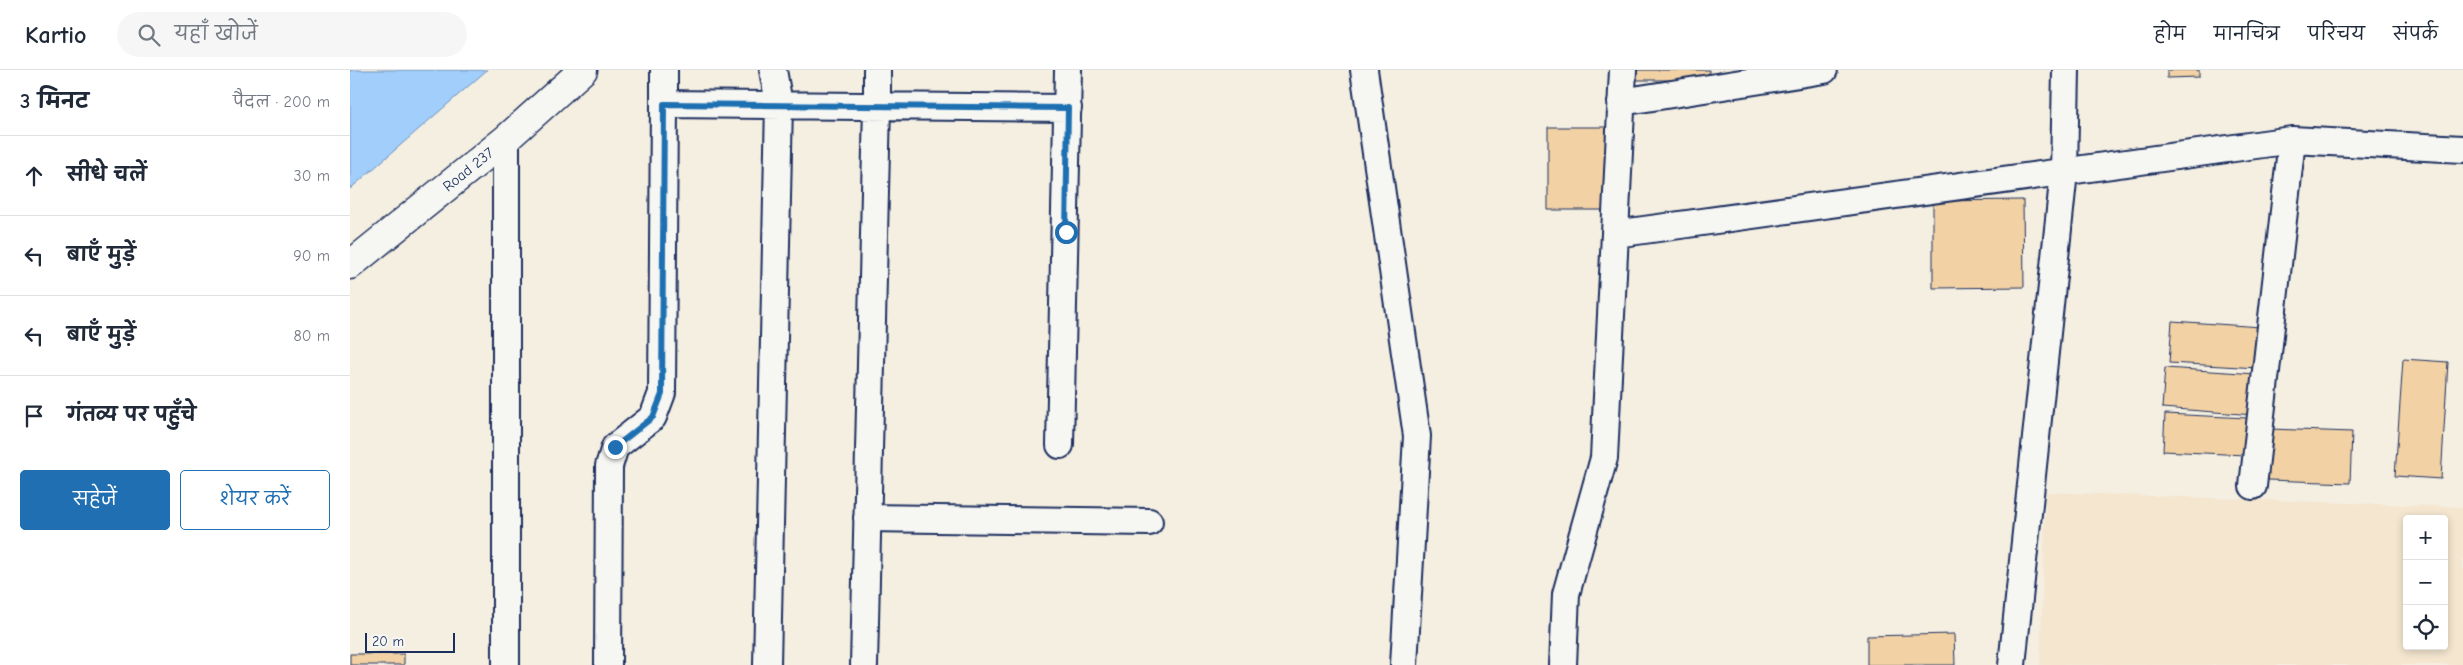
<!DOCTYPE html>
<html lang="hi">
<meta charset="utf-8">
<style>
body{margin:0;font-family:"Comic Neue","Playpen Sans Deva",sans-serif;background:#f6f6f7;color:#1f2937}
.controls{position:absolute;right:15px;bottom:15px;display:grid;overflow:hidden;border-radius:5px;box-shadow:0 2px 8px #0003}
.controls button{width:45px;height:45px;display:grid;place-items:center;padding:0;border:0;border-bottom:1px solid #e0e1e3;background:#fff;color:#1f2937;font:25px sans-serif}
.scale{position:absolute;left:15px;bottom:12px;width:90px;box-sizing:border-box;padding-left:5px;border:2px solid #1b2f5e;border-top:0;font-size:14px;line-height:18px;white-space:nowrap;color:#1b2f5e;-webkit-text-stroke:4px #f6f6f2;paint-order:stroke}
.stop{position:absolute;width:15px;height:15px;margin:-11px;border:4px solid #1f6fb2;border-radius:50%;background:#fff}
.stop.end{background:#1f6fb2;border-color:#fff;box-shadow:0 1px 5px #0008}
.list{margin:0;padding:0;list-style:none}
h2{display:flex;justify-content:space-between;align-items:center;height:65px;margin:0;padding:0 20px;font-size:21px}
h2 small{font-size:16px;font-weight:400;color:#747a83}
.list li{display:grid;grid-template-columns:32px 1fr auto;gap:15px;align-items:center;box-sizing:border-box;height:80px;padding:0 20px;border-top:1px solid #e0e1e3}
.list b{display:block;font-size:19px;white-space:nowrap}
.list em{font-size:16px;font-style:normal;color:#747a83}
.actions{display:flex;gap:10px;padding:15px 20px}
.actions a{flex:1;padding:11px 0;border:1px solid #1f6fb2;border-radius:5px;text-align:center;font-size:18px;color:#1f6fb2}
.actions .main{background:#1f6fb2;color:#fff}
.icon{flex:none;width:28px;height:28px;fill:none;stroke:currentColor;stroke-width:2;stroke-linecap:round;stroke-linejoin:round}
.map{position:relative;flex:none;width:2113px;height:595px;overflow:hidden}
header{display:flex;align-items:center;gap:30px;box-sizing:border-box;height:70px;padding:0 25px;background:#fff;border-bottom:1px solid #e0e1e3}
header strong{font-size:24px}
nav{display:flex;gap:28px;margin-inline-start:auto;font-size:18px}
.search{width:350px;height:45px;background:#f6f6f7;display:flex;align-items:center;gap:12px;box-sizing:border-box;padding:0 18px;border-radius:28px;color:#747a83;font-size:19px}
main{display:flex}
aside{flex:1;background:#fff}
.map>svg:first-child{display:block}
.built{fill:#f4e6cf;fill-rule:evenodd}
.water{fill:#a1cefb;stroke:#6b8ebc}
.building{fill:#f2d1a4;stroke:#1b2f5e}
.lines{fill:none;stroke-linecap:round;stroke-linejoin:round}
.street-casing{stroke:#1b2f5e;stroke-width:30}
.secondary-casing{stroke:#1b2f5e;stroke-width:31}
.street{stroke:#f6f6f2;stroke-width:26}
.secondary{stroke:#f6f6f2;stroke-width:28}
.route{stroke:#1f6fb2;stroke-width:6}
.labels{text-anchor:middle;dominant-baseline:central;stroke-width:4;stroke-linejoin:round;paint-order:stroke}
.street-label{font-size:15px;fill:#1b2f5e;stroke:#f6f6f2}
</style>
<header>
<strong>Kartio</strong>
<div class="search"><svg class="icon" aria-label="search" viewBox="0 0 24 24"><circle cx="10" cy="10" r="6"/><path d="M15 15l6 6"/></svg>यहाँ खोजें</div>
<nav><a>होम</a><a>मानचित्र</a><a>परिचय</a><a>संपर्क</a></nav>
</header>
<main>
<aside>
<h2>3 मिनट<small>पैदल · 200 m</small></h2>
<ul class="list">
<li><svg class="icon" aria-label="ahead" viewBox="0 0 24 24"><path d="M12 20V5M6 11l6-6 6 6"/></svg><div><b>सीधे चलें</b></div><em>30 m</em></li>
<li><svg class="icon" aria-label="left" viewBox="0 0 24 24"><path d="M17 20v-9H6M10 6l-5 5 5 5"/></svg><div><b>बाएँ मुड़ें</b></div><em>90 m</em></li>
<li><svg class="icon" aria-label="left" viewBox="0 0 24 24"><path d="M17 20v-9H6M10 6l-5 5 5 5"/></svg><div><b>बाएँ मुड़ें</b></div><em>80 m</em></li>
<li><svg class="icon" aria-label="arrive" viewBox="0 0 24 24"><path d="M6 21V4h12l-3 4 3 4H6"/></svg><div><b>गंतव्य पर पहुँचे</b></div></li>
</ul>
<div class="actions"><a class="main">सहेजें</a><a>शेयर करें</a></div>
</aside>
<div class="map">
<svg width="2113" height="595" viewBox="0 0 2113 595">
<rect width="100%" height="100%" fill="#f5efe2"/>
<filter id="ink" filterUnits="userSpaceOnUse"><feTurbulence type="fractalNoise" baseFrequency=".02" numOctaves="2"/><feDisplacementMap in="SourceGraphic" scale="10" xChannelSelector="R" yChannelSelector="G"/><feConvolveMatrix kernelMatrix="1 2 1 2 8 2 1 2 1" color-interpolation-filters="sRGB"/></filter>
<g filter="url(#ink)">
<!-- built -->
<path class="built" d="M1696,422L2113,437V595H1690ZM2057,449H2094V576H2057Z"/>
<!-- water -->
<path class="water" d="M0,0H137L0,119Z"/>
<!-- building -->
<path class="building" d="M1287,0H1359V10H1287Z
M1817,0H1849V7L1817,8Z
M1198,57H1256V140H1198Z
M1673,130L1674,217L1583,218V131Z
M1822,251L1911,257L1908,298L1819,293Z
M2053,289L2098,292L2091,409L2045,406Z
M1815,298L1907,304L1904,345L1812,338Z
M1815,344L1897,348L1895,385L1813,381Z
M1920,359L2002,362L2000,413L1918,410Z
M1604,564L1605,595H1517V566Z
M0,584H54V595H0Z"/>
<g class="lines">
<defs>
<path id="street" d="M314,0V34L718,38
M1014,0L1067,366L1054,595
M1271,32L1474,0
M156,69V595
M1942,70L2113,79
M1265,164L1942,70L1903,416
M710,375L718,0
M517,448L799,452
M258,595L259,396L265,377L303,347L312,323L314,34
M417,595L429,34L423,0
M514,595L527,36V0
M1213,595L1216,524L1254,388L1273,0
M1662,595L1714,102L1716,0"/>
<g id="secondary">
<path id="s1" d="M0,195L156,69L233,0"/>
</g>
</defs>
<!-- street casing -->
<use href="#street" class="street-casing"/>
<!-- secondary casing -->
<use href="#secondary" class="secondary-casing"/>
<!-- street -->
<use href="#street" class="street"/>
<!-- secondary -->
<use href="#secondary" class="secondary"/>
</g>
</g>
<g class="lines" filter="url(#ink)">
<!-- route -->
<path class="route" d="M265,377L303,347L312,324L314,34L718,38L716,162"/>
</g>
<g class="labels">
<!-- street labels -->
<g class="street-label">
<text stroke="none"><textPath href="#s1" startOffset="152">Road 237</textPath></text>
</g>
</g>
</svg>
<div class="controls">
<button>+</button>
<button>−</button>
<button><svg class="icon" aria-label="locate" viewBox="0 0 24 24"><circle cx="12" cy="12" r="6"/><path d="M12 2v4M12 18v4M2 12h4M18 12h4"/></svg></button>
</div>
<div class="scale">20 m</div>
<div class="stop" style="left:716px;top:162px"></div>
<div class="stop end" style="left:265px;top:377px"></div>
</div>
</main>
